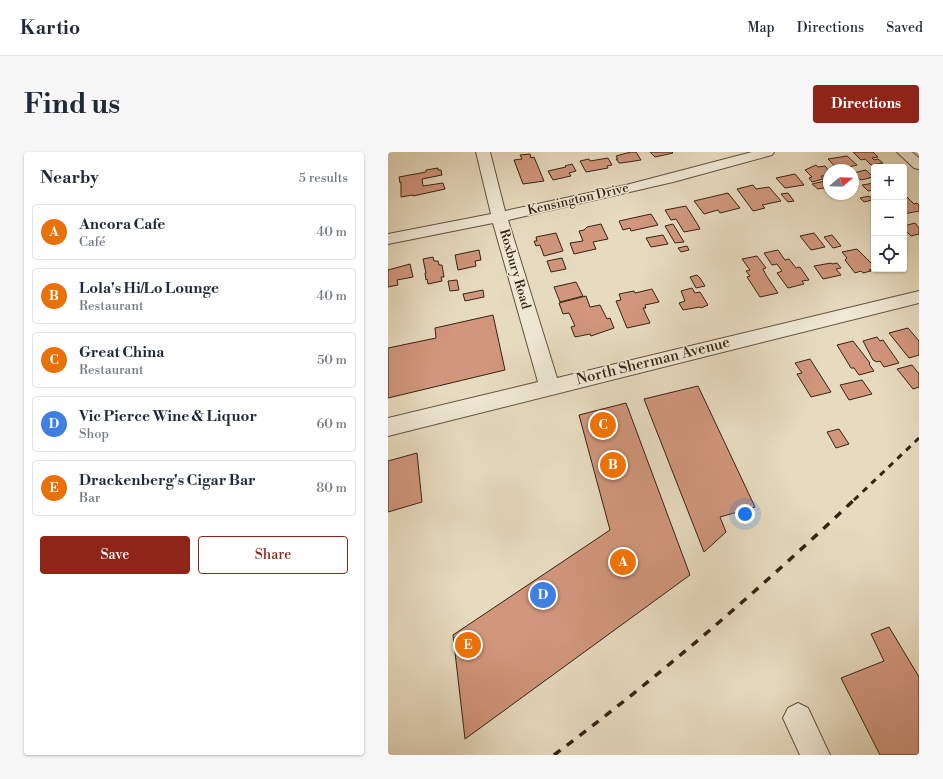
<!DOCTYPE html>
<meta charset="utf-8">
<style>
body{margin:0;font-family:"Libre Bodoni",serif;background:#f6f6f7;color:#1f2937}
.controls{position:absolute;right:12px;top:12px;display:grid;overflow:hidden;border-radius:4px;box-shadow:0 1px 3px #0004}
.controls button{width:36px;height:36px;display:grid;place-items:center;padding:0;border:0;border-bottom:1px solid #e0e1e3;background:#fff;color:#1f2937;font:20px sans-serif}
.compass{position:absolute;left:435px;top:12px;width:36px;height:36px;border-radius:50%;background:#fff;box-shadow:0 1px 3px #0004;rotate:71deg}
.you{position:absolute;left:357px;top:362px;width:14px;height:14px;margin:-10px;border:3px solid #fff;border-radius:50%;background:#1a73e8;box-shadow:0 0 0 6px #1a73e833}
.badge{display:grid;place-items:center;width:26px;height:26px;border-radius:50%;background:#8f2418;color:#fff;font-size:13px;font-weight:700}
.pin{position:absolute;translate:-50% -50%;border:2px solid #fff;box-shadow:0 1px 4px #0006}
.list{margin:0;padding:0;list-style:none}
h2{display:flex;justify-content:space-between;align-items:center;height:52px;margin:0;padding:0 16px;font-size:17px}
h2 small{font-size:13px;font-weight:400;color:#747a83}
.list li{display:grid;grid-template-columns:26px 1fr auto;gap:12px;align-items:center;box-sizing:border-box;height:56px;margin:0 8px 8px;padding:0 8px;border:1px solid #e0e1e3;border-radius:4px}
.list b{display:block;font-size:15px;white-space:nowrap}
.list p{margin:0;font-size:13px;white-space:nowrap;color:#747a83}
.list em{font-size:13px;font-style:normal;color:#747a83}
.actions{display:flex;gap:8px;padding:12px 16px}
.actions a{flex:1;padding:9px 0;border:1px solid #8f2418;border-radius:4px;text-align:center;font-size:14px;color:#8f2418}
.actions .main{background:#8f2418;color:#fff}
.icon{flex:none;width:22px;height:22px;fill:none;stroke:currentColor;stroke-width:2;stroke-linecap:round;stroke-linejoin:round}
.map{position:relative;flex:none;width:531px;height:603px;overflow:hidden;border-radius:4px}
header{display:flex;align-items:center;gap:24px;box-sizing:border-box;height:56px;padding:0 20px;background:#fff;border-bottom:1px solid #e0e1e3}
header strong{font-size:19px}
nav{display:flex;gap:22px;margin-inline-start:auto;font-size:14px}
.intro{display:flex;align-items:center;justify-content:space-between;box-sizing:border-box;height:96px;padding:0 24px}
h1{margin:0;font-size:28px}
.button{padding:10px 18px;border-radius:4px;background:#8f2418;color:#fff;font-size:14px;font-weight:700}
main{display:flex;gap:24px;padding:0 24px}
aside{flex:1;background:#fff;border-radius:4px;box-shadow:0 1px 3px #0004}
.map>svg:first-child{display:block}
.building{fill:#d1967c;stroke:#362313}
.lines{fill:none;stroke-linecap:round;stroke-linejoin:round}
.minor-casing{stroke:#62513e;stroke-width:2}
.minor{fill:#efe8d5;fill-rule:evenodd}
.rail-far1{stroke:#362313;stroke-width:3;stroke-dasharray:6 6;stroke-linecap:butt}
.rail{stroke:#362313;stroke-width:3.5;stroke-dasharray:8 8;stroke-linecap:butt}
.labels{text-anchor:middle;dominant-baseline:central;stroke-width:3;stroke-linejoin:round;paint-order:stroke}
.far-street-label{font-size:13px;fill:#362313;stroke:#efe8d5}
.street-label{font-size:15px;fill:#362313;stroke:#efe8d5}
</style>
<header>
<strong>Kartio</strong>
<nav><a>Map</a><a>Directions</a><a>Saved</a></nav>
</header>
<div class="intro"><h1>Find us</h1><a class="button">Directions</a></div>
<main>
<aside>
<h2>Nearby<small>5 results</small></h2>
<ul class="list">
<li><span class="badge" style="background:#e8710a">A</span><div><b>Ancora Cafe</b><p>Café</p></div><em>40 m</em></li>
<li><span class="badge" style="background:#e8710a">B</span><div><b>Lola's Hi/Lo Lounge</b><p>Restaurant</p></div><em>40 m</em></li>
<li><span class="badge" style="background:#e8710a">C</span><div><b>Great China</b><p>Restaurant</p></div><em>50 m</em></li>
<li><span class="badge" style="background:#3f7fe0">D</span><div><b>Vic Pierce Wine &amp; Liquor</b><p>Shop</p></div><em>60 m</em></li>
<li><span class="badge" style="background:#e8710a">E</span><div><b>Drackenberg's Cigar Bar</b><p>Bar</p></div><em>80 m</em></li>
</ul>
<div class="actions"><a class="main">Save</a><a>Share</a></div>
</aside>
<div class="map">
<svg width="531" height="603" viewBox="0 0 531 603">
<rect width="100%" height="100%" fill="#e7dbbf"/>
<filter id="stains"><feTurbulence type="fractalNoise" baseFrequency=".005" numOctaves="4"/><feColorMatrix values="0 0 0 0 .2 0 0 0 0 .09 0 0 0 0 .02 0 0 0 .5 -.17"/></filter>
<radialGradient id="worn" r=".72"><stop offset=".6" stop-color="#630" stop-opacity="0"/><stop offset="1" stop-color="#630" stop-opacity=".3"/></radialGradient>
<!-- building -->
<path class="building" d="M243,0H248L253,8L233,11H231L228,7H230L228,4Z
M262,0H284L285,1L267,5Z
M465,0H485L490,5L484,6L486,8L490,7L495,11L483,13L477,7L473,8Z
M142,2L143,6L146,5L156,29L135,32L126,8L134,7L132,3Z
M459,4L469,13L461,15L464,18H450L440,7Z
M220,6L224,13L219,14L220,16L198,20L192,9L201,7L202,9Z
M184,12L188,19L181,21L183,24L165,28L160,19L178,15L177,14Z
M428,13L430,15L437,14L441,19V24H433L435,27L424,30L421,26L424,25L417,18Z
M50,16V18H53L54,23L34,27L35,34L55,31L57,37L25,44V43L13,45V30L12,31L11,25L38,20V18Z
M478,18L485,25L473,28L465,21Z
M407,22L416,33L397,36L388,26Z
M437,29L441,35L430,37L424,32Z
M486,31V38L480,39L474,33Z
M365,33L368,37L381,35L393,49L374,53L377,56L365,59L349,37Z
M340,41L352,56L332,61L330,58L316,62L306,49Z
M400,41L406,49L400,50L393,42Z
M481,44L484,48L476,50L472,46Z
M516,45H519L526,52L529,51L531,53V59L516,62Z
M298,54L310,73L312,77L296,80L288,67L283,68L277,58Z
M263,62L270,73L243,79L242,76L235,78L231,69Z
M527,71L531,76V82L523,84L516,77V74Z
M213,72L220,87L205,90L208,97L186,102L182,91L195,89L191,79L196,78L199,75Z
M285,72L296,90L287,91L277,74Z
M168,81L175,99L156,104L152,93L148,94L146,89H149L148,85Z
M426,81L437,95L423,98L412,84Z
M275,83L280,92L263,95L258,86Z
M444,83L453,94L445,96L436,85Z
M299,94L301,98L293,100L290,96Z
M469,97L486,114V117L481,118L483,119L475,121L473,119L467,121L457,108L459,106L454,100Z
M91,98L93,108L87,109L88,114L70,118L67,103Z
M390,98L397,108L401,107L408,116L412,115L421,128L414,129L416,132L400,136L389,121L394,119L389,112L384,113L376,101Z
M369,104L378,116L375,117L378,123L390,141L372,145L359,125L362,124L358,119L362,118L354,107Z
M45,105L46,109H50L51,113H54L56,125H53L54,129L40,132L39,127L38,128L37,121H38L35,107Z
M174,106L178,117L163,120L159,109Z
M443,111L444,112L449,111L453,116L448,117L453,123L435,127L426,114Z
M22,112L25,125L9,128L10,133L0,135V118Z
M309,123L312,126L317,134L308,136L302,125Z
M69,128L71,138L62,139L60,129Z
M188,130L195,144L172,150L166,135Z
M304,136L307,141L312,140L320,153L313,156L312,155L295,158L291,151L297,149L293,139Z
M264,137L271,150L257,153L258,156H255L262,171L239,176L228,149L233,148L231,142L246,139L247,141Z
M95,138L96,145L77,149L75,142Z
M198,144L202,155L212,153L219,167L222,166L226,176L203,184L202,182L187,185L183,175L187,174L181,161L175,162L171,151Z
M105,163L117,218L0,246V196L48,186L47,176Z
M520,176L531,189V203L521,206L501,181Z
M489,185L492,189L495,188L511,211L496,215L492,209L489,210L485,208L475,189Z
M465,189L482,211L481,212L486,219L471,223L466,216H463L449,193Z
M422,207L443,240L423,245L409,222L414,221L407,211Z
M524,213L531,222V235L525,237L509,217Z
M474,228L484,242L461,248L452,233Z
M310,234L367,355L332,365L338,380L316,400L256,247Z
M238,251L302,423L77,587L65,483L222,378L191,263Z
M451,277L461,292L448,296L439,280Z
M29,301L34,350L0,360V309Z
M501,475L531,525V603H492L453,526L496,509L483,482Z"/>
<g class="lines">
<defs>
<path id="minor" d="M88,0H102L117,59L238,33L364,0H386L384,3L285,30L120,68L169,226L531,139V151L0,284V266L150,230L105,71L0,92V82L103,62Z
M509,0H524L531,6V17L526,16Z
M410,551L420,556L442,603H412L395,566L400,556Z"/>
</defs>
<!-- minor casing -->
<use href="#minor" class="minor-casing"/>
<!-- minor -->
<use href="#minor" class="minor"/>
<!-- rail-far1 -->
<path class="rail-far1" d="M466,348L531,286"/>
<!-- rail -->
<path class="rail" d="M166,603C272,524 371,438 467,347"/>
</g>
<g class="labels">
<!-- far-street labels -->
<g class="far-street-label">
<text transform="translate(190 47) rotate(-13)">Kensington Drive</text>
<text transform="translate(127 117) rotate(74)">Roxbury Road</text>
</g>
<!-- street labels -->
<g class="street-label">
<text transform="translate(265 209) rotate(-14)">North Sherman Avenue</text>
</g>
</g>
<rect width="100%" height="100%" filter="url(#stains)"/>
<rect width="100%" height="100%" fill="url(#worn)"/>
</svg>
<div class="controls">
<button>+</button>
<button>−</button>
<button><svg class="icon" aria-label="locate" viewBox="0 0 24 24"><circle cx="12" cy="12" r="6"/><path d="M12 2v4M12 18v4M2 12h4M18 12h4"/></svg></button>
</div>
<svg class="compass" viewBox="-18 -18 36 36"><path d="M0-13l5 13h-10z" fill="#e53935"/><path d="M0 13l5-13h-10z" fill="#747a83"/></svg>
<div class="you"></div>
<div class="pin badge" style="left:235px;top:410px;background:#e8710a">A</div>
<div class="pin badge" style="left:225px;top:313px;background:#e8710a">B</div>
<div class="pin badge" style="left:215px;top:273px;background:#e8710a">C</div>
<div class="pin badge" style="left:155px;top:443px;background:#3f7fe0">D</div>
<div class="pin badge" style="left:80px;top:493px;background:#e8710a">E</div>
</div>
</main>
